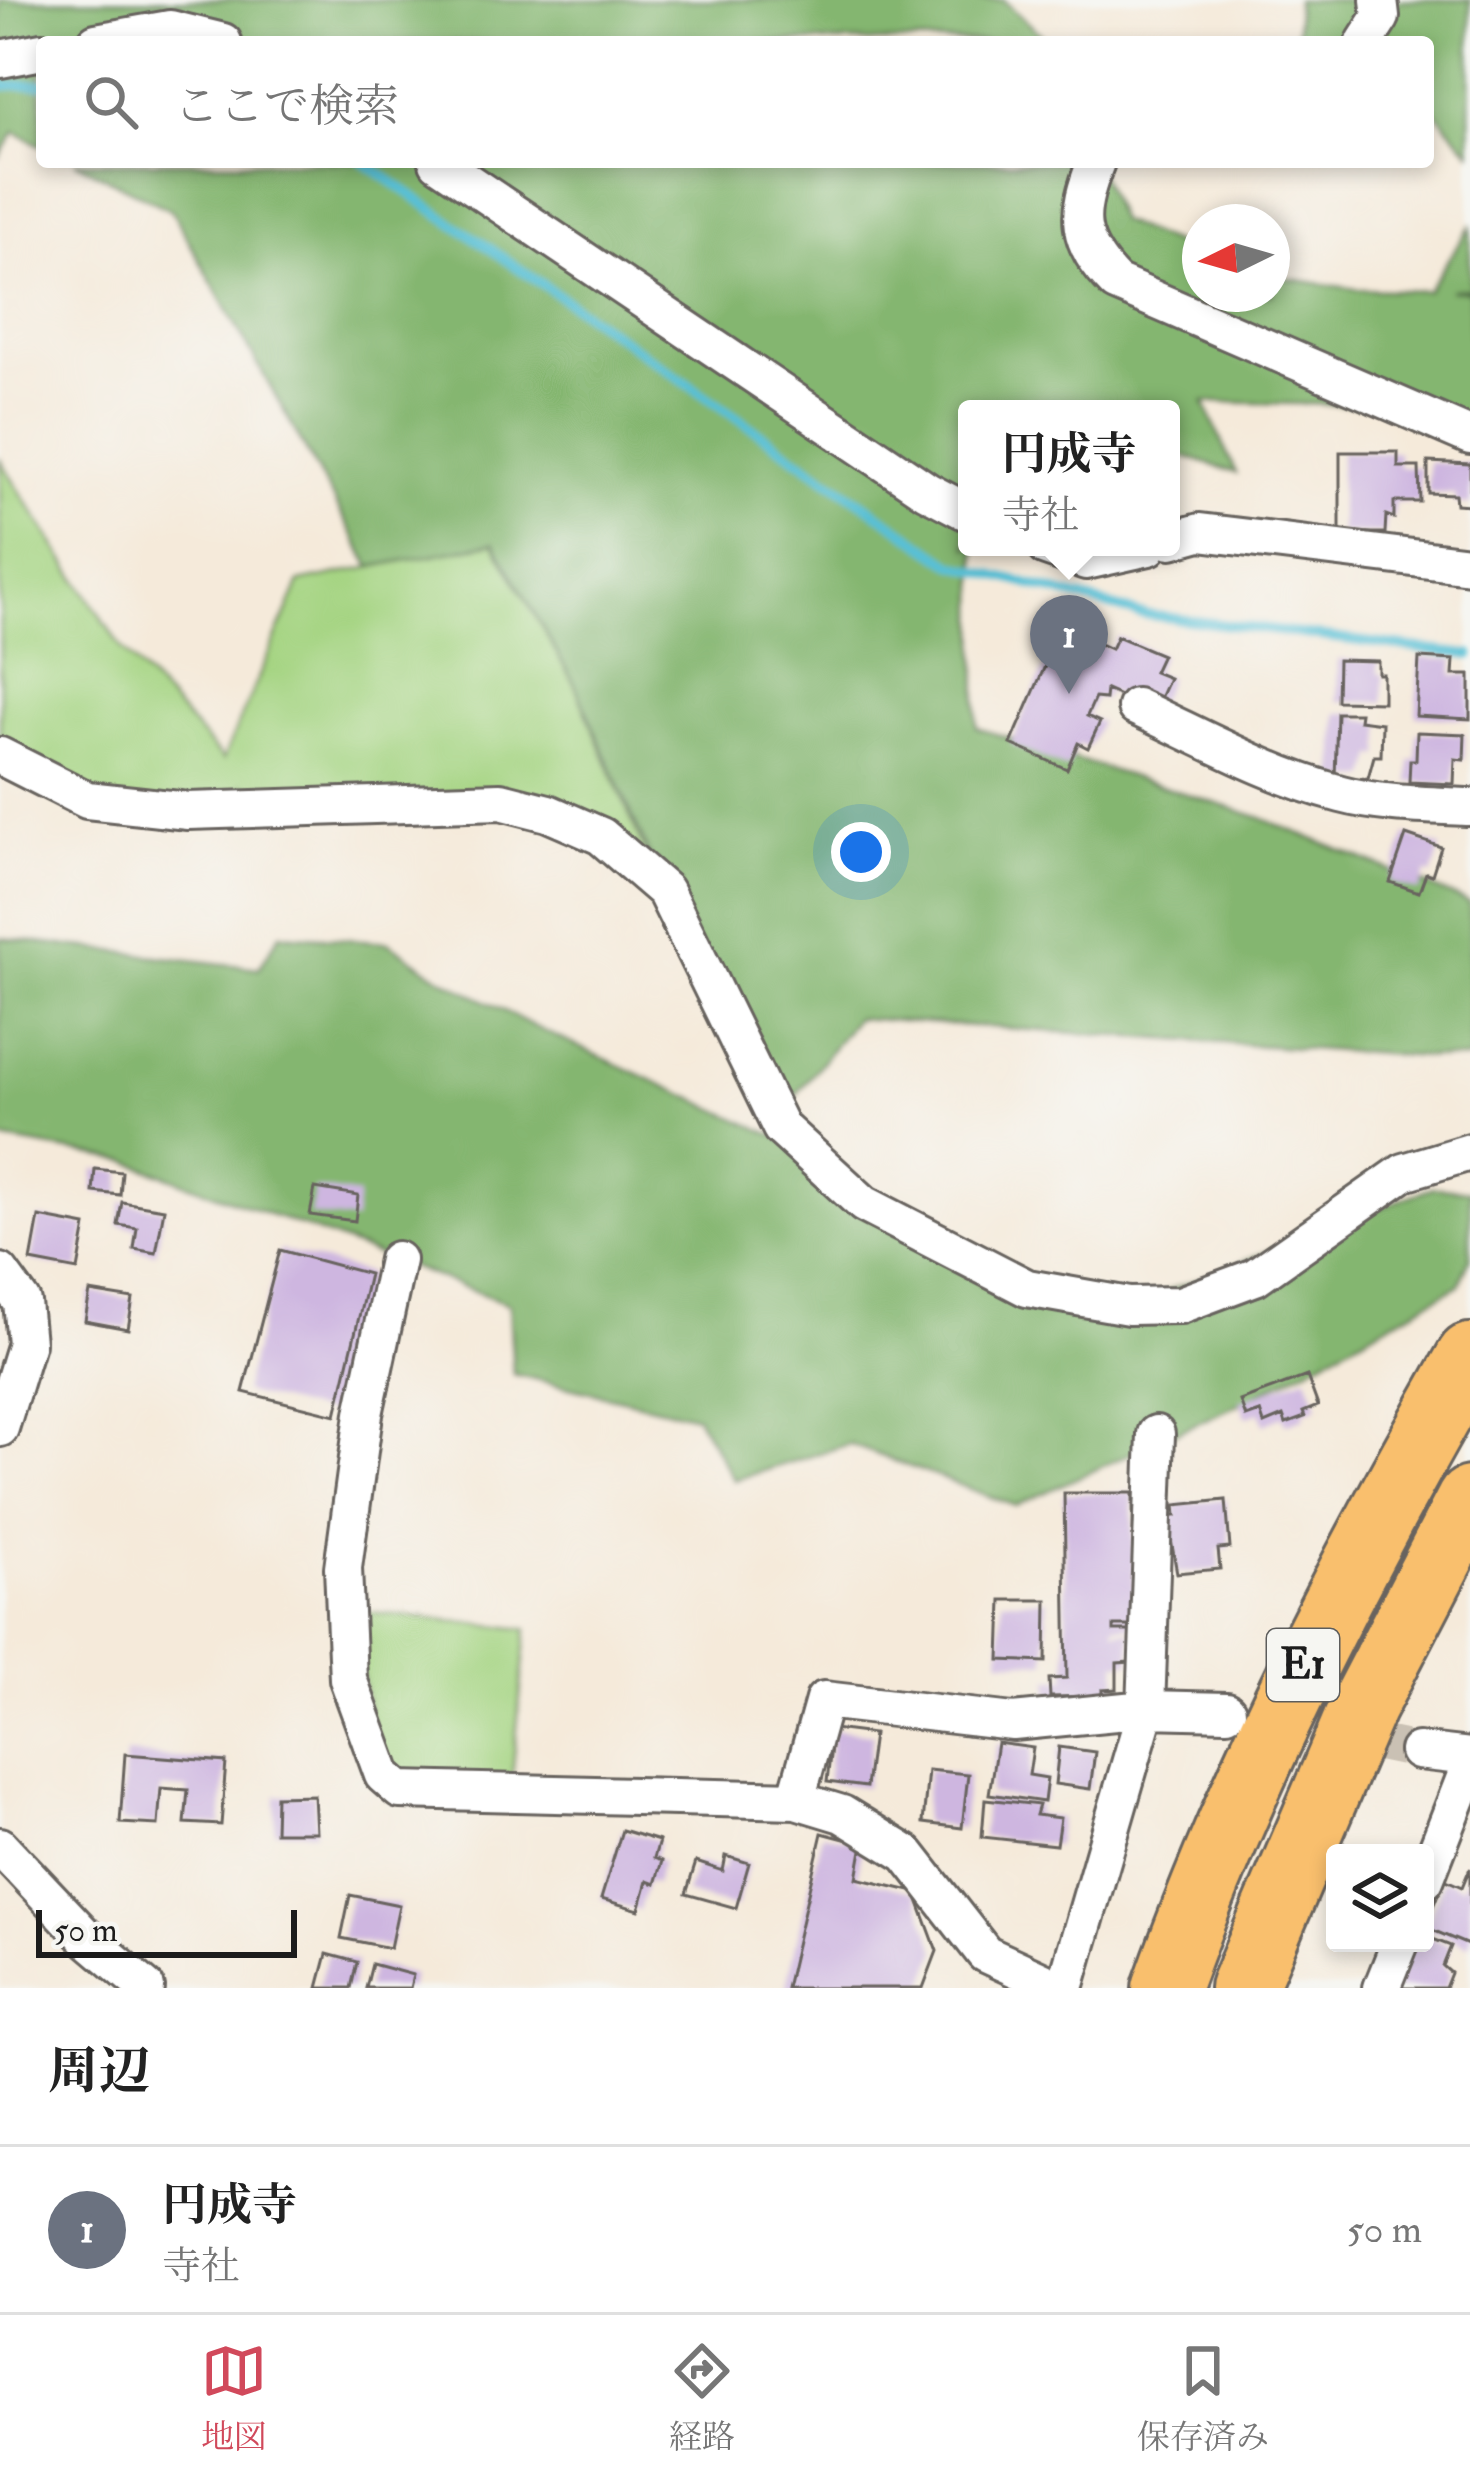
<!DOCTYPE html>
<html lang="ja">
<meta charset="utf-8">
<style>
body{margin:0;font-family:"IM FELL Double Pica","Noto Serif JP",serif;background:#f2f2f2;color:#222}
.controls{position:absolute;right:36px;bottom:36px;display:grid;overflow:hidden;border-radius:12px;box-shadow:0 6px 18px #0003}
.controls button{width:108px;height:108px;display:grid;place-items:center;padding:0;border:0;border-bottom:3px solid #e0e0e0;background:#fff;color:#222;font:60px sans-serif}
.compass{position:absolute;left:1182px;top:204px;width:108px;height:108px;border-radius:50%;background:#fff;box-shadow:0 6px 18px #0003;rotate:265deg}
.scale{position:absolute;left:36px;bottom:30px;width:261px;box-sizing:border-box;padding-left:12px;border:6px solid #1c1c1c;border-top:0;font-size:33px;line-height:42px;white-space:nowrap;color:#1c1c1c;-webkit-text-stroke:9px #f6f6f2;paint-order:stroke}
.you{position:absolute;left:861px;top:852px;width:42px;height:42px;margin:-30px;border:9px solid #fff;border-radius:50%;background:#1a73e8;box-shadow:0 0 0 18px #1a73e833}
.badge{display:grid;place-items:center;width:78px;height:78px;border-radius:50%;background:#d1495b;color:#fff;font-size:39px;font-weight:700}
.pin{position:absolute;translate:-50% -99px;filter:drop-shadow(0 3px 6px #0008)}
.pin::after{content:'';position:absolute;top:63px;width:42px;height:36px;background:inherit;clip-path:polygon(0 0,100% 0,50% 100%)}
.popup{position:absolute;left:958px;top:400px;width:222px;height:156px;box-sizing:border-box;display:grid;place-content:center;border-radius:12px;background:#fff;filter:drop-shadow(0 3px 9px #0005);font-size:39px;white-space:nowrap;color:#767676}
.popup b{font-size:45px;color:#222}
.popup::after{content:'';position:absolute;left:50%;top:100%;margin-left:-24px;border:24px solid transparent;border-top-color:#fff}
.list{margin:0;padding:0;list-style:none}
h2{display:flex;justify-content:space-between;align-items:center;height:156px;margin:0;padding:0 48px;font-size:51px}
h2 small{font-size:39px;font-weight:400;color:#767676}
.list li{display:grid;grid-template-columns:78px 1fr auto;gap:36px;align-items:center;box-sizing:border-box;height:168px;padding:0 48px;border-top:3px solid #e0e0e0}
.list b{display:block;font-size:45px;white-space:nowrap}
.list p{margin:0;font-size:39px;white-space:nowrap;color:#767676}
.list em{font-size:39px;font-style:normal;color:#767676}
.icon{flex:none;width:66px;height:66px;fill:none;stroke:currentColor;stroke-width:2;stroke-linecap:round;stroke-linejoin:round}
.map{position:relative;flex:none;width:1470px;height:1988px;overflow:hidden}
.search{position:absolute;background:#fff;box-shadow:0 6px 18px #0003;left:36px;right:36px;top:36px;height:132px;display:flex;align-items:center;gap:30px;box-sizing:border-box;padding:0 42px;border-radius:12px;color:#767676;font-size:45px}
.sheet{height:324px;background:#fff}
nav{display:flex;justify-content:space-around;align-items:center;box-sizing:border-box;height:168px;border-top:3px solid #e0e0e0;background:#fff;font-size:33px;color:#767676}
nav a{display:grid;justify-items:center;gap:6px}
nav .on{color:#d1495b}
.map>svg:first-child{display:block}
.green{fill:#a5d482;stroke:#60784f;stroke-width:3}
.forest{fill:#84b670;stroke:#506946;stroke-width:3}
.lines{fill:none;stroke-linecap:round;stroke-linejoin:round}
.stream{stroke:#58c0d5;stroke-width:10}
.building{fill:#ceb6e0}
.minor-tunnel{stroke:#cac1b4;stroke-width:36;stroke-dasharray:36 18;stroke-linecap:butt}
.minor-casing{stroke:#68645e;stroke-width:42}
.motorway-casing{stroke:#68645e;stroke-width:72}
.minor{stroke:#fff;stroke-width:36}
.motorway{stroke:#f9bf6d;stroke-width:66}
.labels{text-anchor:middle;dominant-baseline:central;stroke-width:9;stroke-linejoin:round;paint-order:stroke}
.shield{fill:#f6f6f2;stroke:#5d5d5c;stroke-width:3}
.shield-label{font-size:42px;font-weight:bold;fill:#1c1c1c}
</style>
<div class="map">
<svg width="1470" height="1988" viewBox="0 0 1470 1988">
<rect width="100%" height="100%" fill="#f6f6f2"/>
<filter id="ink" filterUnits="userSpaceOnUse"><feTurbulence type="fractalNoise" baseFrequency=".00833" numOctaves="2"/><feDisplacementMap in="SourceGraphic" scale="24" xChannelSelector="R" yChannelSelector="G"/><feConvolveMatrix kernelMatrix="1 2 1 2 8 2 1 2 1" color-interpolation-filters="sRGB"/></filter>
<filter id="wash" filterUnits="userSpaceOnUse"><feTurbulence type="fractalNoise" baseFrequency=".004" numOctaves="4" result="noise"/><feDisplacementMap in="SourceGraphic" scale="48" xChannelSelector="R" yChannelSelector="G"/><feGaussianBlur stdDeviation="2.7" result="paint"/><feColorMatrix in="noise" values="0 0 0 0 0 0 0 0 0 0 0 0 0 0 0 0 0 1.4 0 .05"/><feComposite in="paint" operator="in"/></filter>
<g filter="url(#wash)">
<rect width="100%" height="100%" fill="#f5eada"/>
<!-- green -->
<path class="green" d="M0,460L122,649L223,759L300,582L493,542L575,685L659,886L505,797L259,804L242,783L252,809L87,800L0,747Z
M350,1610L527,1629L510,1796L393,1784L377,1759Z"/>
<!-- forest -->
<path class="forest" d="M0,0H1003L1050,42H42V146L15,132L0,156Z
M1296,0H1470V151L1428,104V42H1297Z
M75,162H1095L1119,221L1200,254V294H1272V276L1356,289L1427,291L1470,227V288L1450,290L1470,291V417L1409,406L1204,402L1236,473L1171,452V409H967V547H976L977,728L1259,817L1470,903V1060L856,1018L777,1120L665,891L575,685L494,543L371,567L172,211Z
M280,934L388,942L436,975L535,1027L780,1138L1027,1288L1129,1306L1433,1187L1470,1191V1257L1459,1285L1250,1399L1015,1506L849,1444L734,1480L696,1416L513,1374L509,1304L127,1161L0,1139V938L259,968Z"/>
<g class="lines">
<!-- stream -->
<path class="stream" d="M0,86L42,84
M363,162L952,564L1140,614L1470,655"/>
</g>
<g id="blocks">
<!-- building -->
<path class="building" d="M1340,452H1398V467H1419L1420,502H1394V518L1386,515L1385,533H1340Z
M1428,462L1470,464V505L1456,504L1455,494L1428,493Z
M1062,627L1111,649L1117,636L1162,655L1154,672L1169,678L1154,711L1106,690L1105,699L1095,698L1087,716L1100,722L1088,748L1078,743L1067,769L1011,744Z
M1419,658L1454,660L1453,675H1470V719L1416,716Z
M1338,660L1378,661V674H1383V702L1337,701Z
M1337,713H1360L1359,720L1382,723L1381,756H1374L1368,778L1335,779Z
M1417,732L1465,734L1464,760L1455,759L1454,784L1409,782L1410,760H1416Z
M1406,835L1441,847L1432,875L1426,873L1419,892L1390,882Z
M95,1169L122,1172L120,1195L93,1192Z
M315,1188L358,1195L355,1221L310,1215Z
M122,1202L164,1209L156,1253L134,1249L137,1228L118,1225Z
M39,1217L86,1226L78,1270L31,1261Z
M280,1250L369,1274L336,1415L243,1392Z
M90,1292L133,1299L128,1329L85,1321Z
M1307,1376L1318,1406L1303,1412L1305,1417L1286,1424L1283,1416L1264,1424L1260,1412L1246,1417L1240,1401Z
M1064,1493H1133L1134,1626H1114V1631H1131V1662L1117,1663V1689L1102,1690V1696L1050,1697L1049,1679L1067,1678Z
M1226,1500L1230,1548L1218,1549L1220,1569L1177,1573L1167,1517L1176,1516L1175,1505Z
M1002,1600H1047L1046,1662L1000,1660Z
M833,1729L873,1734L866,1787L827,1782Z
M997,1743L1033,1748L1029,1775L1047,1778L1044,1802L989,1794Z
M1059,1747L1095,1752L1090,1789L1055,1784Z
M125,1754L226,1762L221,1825L185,1823L188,1790L161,1788L158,1825L120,1823Z
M928,1770L968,1774L962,1828L923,1823Z
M314,1795L316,1832H275L276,1796Z
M985,1799L1039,1805L1036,1815L1060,1818L1056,1845L982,1837Z
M622,1830L659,1841L654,1858L662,1861L655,1884L647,1881L639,1910L601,1899Z
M822,1833L863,1844L857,1878L915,1892L937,1951L923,1988H786Z
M726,1856L749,1863L736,1908L686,1894L696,1862L723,1871Z
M1470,1868V1940L1468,1945L1425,1927L1444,1879L1462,1887Z
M350,1895L399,1905L390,1948L341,1938Z
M1425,1936L1451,1946L1443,1966L1451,1973L1445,1988H1395L1412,1943H1425Z
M327,1954L357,1962L351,1988H318Z
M372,1964L413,1975L410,1988H366Z"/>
</g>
</g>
<g filter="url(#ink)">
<use href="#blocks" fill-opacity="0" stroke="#68645e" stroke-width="3"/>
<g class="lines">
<!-- minor-tunnel -->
<path class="minor-tunnel" d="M1263,1719L1418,1751"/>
<defs>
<path id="minor" d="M96,42L170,29L223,42
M1365,42L1381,17L1379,0
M0,59L42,51
M438,162L927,491L967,512
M1096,162C1075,215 1075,241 1116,283L1470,436
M1171,540L1200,532L1470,565
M1046,547L1086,561L1149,547
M1136,707C1203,738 1269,775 1341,794C1382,805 1427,805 1470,807
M0,756L87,800L188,811L501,801L548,813L601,836L665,891L781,1128L864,1204L1027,1288L1129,1306L1180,1305L1255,1277L1404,1172L1470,1152
M397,1260L364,1414L343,1568L348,1679L383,1775L400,1790L796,1800L842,1814L907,1854L985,1954L1059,1988
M0,1272L22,1302L26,1343L0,1428
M1418,1751L1470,1757
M796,1800L824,1700L1013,1722L1146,1709L1227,1711
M0,1846L86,1937L146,1988
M1425,1880L1470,1765
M1065,1988L1146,1709L1156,1434
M1382,1988L1400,1943"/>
<path id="motorway" d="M1166,1988C1245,1767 1354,1560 1470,1357
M1243,1988L1363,1706L1470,1500"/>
</defs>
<!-- minor casing -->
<use href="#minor" class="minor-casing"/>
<!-- motorway casing -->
<use href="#motorway" class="motorway-casing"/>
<!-- minor -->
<use href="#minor" class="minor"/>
<!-- motorway -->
<use href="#motorway" class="motorway"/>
</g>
</g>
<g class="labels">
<!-- shield labels -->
<rect class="shield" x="1267" y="1629" width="72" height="72" rx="9"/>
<g class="shield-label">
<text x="1303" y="1665">E1</text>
</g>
</g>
</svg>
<div class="controls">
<button><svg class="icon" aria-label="layers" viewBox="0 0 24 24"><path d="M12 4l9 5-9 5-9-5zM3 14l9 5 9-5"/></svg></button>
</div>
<svg class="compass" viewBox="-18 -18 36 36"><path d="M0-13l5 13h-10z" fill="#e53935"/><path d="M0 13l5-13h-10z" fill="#767676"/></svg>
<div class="scale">50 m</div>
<div class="you"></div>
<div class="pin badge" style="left:1069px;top:694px;background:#6b7280">1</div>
<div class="popup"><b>円成寺</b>寺社</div>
<div class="search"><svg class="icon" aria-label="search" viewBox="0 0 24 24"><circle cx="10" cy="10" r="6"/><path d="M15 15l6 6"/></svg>ここで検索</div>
</div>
<section class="sheet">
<h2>周辺<small></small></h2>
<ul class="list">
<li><span class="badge" style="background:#6b7280">1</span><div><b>円成寺</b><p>寺社</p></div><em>50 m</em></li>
</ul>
</section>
<nav>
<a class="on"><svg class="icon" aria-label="map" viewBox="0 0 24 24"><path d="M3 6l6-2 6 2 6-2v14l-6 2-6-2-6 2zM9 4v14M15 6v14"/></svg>地図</a>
<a><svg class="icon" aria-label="directions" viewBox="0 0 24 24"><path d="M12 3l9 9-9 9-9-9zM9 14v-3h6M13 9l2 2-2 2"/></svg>経路</a>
<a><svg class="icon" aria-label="saved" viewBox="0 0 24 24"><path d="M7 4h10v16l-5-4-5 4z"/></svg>保存済み</a>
</nav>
